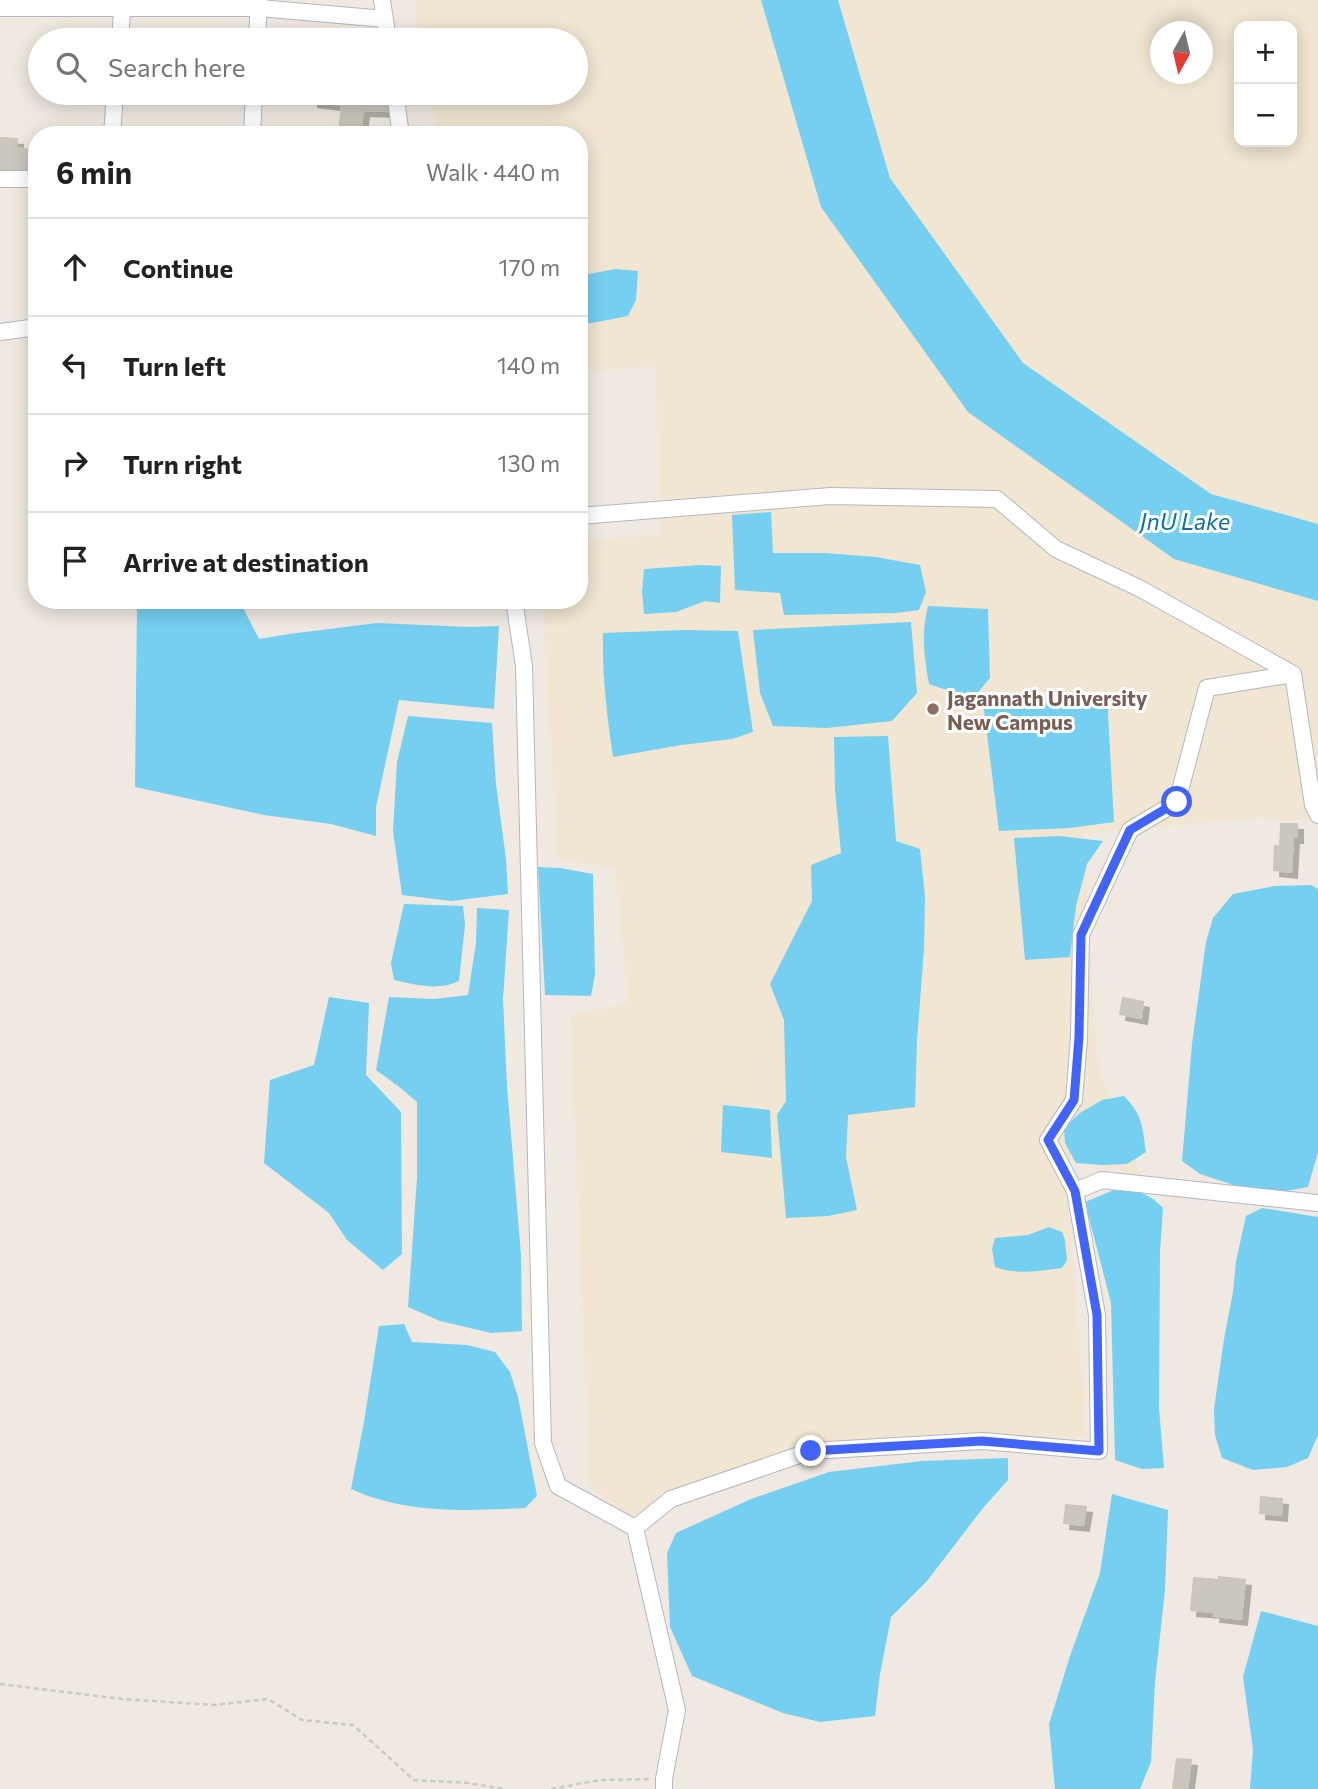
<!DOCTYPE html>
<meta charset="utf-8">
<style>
body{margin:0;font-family:Commissioner,sans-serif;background:#f2f2f2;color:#222}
.controls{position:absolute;right:21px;top:21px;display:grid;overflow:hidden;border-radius:14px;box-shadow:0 4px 18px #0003}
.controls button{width:63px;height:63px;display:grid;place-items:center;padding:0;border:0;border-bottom:2px solid #e0e0e0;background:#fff;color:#222;font:35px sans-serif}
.compass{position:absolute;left:1150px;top:21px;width:63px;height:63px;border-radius:50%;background:#fff;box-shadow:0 4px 18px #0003;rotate:188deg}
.stop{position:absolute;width:21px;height:21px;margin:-16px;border:5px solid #4264fb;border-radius:50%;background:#fff}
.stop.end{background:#4264fb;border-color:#fff;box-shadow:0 2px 7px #0008}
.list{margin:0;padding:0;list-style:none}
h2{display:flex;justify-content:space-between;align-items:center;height:91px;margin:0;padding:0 28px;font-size:30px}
h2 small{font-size:23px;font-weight:400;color:#767676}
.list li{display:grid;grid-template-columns:46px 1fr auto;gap:21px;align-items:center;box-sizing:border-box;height:98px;padding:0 28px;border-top:2px solid #e0e0e0}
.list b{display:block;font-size:26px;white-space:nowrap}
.list em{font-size:23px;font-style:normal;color:#767676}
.icon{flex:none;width:38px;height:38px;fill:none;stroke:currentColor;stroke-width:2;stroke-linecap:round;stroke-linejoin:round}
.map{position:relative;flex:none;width:1318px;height:1789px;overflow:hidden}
.search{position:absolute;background:#fff;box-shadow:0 4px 18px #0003;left:28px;top:28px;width:560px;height:77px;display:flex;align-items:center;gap:18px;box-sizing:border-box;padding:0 24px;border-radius:38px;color:#767676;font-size:26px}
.panel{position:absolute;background:#fff;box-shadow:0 4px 18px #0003;left:28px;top:126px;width:560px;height:483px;border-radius:28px}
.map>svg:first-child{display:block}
.education{fill:#f0e6d1;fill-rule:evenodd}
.water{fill:#75cff0}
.building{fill:#cbc7bf;stroke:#cbc5ba;stroke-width:2;filter:url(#shadow)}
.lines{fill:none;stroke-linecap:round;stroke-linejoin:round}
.minor-casing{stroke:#b4b7c1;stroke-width:18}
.path{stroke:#c9c9c9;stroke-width:2.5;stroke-dasharray:5 3.5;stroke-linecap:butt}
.minor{stroke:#fff;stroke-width:16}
.route{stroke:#4264fb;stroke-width:9}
.education-dot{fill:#8d6e63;stroke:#fff;stroke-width:2.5}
.labels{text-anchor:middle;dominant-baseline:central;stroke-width:6;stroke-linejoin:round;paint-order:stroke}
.education-label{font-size:21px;font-weight:bold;fill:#785e54;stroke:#fff;text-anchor:start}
.water-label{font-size:23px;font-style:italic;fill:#0d6fa3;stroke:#fff}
</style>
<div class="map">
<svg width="1318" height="1789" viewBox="0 0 1318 1789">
<defs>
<filter id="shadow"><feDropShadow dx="6" dy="6" stdDeviation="0" flood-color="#0004"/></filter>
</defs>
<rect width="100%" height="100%" fill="#efe9e1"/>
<!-- education -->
<path class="education" d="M415,0H1318V820L1258,818L1082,834L1098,1065L1141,1175L1067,1159L1068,1200L1087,1437L850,1440L632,1518L590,1487L570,1015L628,1003L615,868L558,860L542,600H579V541L662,534L655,367L579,371V135H440L428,93H576V40H419ZM1239,26H1292V142H1239ZM1160,32H1202V74H1160Z"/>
<!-- water -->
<path class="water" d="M761,0H838L890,178L1023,363L1211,494L1318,524V601L1174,559L968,412L821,207Z
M615,269L638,271L636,300L628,316L592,323L579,324V276Z
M771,512L773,553H824L876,557L920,565L926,592L919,610L897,613L784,615L780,593L735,590L732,515Z
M701,565L721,566L720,603L705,601L676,612L644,614L642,591L644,569Z
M164,600H239L259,639L289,634L377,623L470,627L499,626L494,709L399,700L376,807V836L331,824L264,815L135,787L137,605Z
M928,606L988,609L990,678L975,696L952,692L929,684C924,656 921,634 928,606Z
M911,622L917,693L892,721L827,728L773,726L760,693L753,630Z
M685,630L738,631L753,732L732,739L681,745L613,757C607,716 602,675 603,633Z
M1109,694L1108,714L1114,822L1070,828L999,831L983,702Z
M408,716L492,723L496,784L506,859L508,894L451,901L402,895L393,831L397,762Z
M888,736L896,841L920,849L925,897L924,949L917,1041L915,1107L848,1115L846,1157L857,1210L828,1216L786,1218L777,1115L786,1101L784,1020L770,984L812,901L811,865L841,853L835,790L834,737Z
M1059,836L1103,841L1087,864L1076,906L1070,957L1025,960L1014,838Z
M538,867L560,868L593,874L595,974L591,996L545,995Z
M1311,885L1318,889V1152L1308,1187L1270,1194L1246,1189L1200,1174L1182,1161L1192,1044L1206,942L1213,918L1233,894L1274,886Z
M404,904L463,906L465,925L459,981C438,991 416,985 394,980L391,963Z
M477,908L509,910L503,999L507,1086L521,1255L522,1331L491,1333L440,1321L408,1307L417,1178V1102L398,1086L376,1070L389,997L434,999L468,995L476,943Z
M329,997L369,1003L366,1075L401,1112L402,1254L383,1270L347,1240L329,1213L264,1163L270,1080L314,1065Z
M1124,1096C1143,1116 1142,1125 1146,1152L1127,1164L1102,1165L1076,1163L1065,1143L1064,1128L1080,1113L1102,1100Z
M723,1105L770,1110L772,1158L721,1152Z
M1114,1190C1136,1191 1147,1191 1163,1208L1160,1252L1159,1408L1164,1468L1142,1469L1115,1460L1111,1303L1085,1202Z
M1262,1208L1318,1217V1435L1308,1458L1287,1467L1253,1470L1222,1458L1215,1435L1214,1409L1224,1339L1233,1292L1236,1261L1246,1216Z
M1049,1227L1062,1232L1065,1240L1067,1260L1062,1268C1040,1271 1017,1275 995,1267L992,1249L995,1238L1028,1235Z
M404,1324L412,1342L467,1345L495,1352L510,1372L518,1397L537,1496L525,1508C467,1511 405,1514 351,1489L364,1422L379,1326Z
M1008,1458V1480L983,1508L927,1581L891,1617L880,1674L875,1716L820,1722L783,1713L692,1676L670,1627L667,1553L676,1533L751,1499L829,1472L922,1461Z
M1112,1494L1168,1510L1165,1590L1155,1682L1151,1762L1140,1789H1055L1049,1724L1070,1656L1100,1573Z
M1261,1611L1318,1626V1789H1250L1253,1749L1243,1677Z"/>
<!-- building -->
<path class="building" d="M312,93H385L387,111L363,110L360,135L339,132L342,105L312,101Z
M0,138L17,139L16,148L37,151V169H0Z
M1281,824H1297V837H1293L1291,872L1274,870L1275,846L1280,847Z
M1123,998L1143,1002L1141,1018L1120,1014Z
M1261,1497L1282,1499L1281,1515L1260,1513Z
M1066,1505L1086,1507L1083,1525L1064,1523Z
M1219,1577L1245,1580L1241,1619L1214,1616L1215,1612L1191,1610L1194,1578L1219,1580Z
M1177,1759L1191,1760L1187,1789H1173Z"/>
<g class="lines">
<defs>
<path id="minor" d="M382,0L388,40
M0,8H259L385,19
M120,40L123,0
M257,40L259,0
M395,93L401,135
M112,135L115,93
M252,135L254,93
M0,179H37
M0,332L37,327
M579,516L830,496L997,499L1056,549L1139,588L1293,674
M514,600L524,666L543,1443L558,1486L635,1528L677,1710L664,1779V1789
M1293,674L1313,805L1318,815
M1075,1191L1048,1140L1074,1100L1079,1037L1081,935L1130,830L1177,802L1207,688L1293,674
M635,1528L671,1499L811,1451L982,1441L1099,1451L1097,1315L1075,1191L1102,1180L1318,1203"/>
</defs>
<!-- minor casing -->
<use href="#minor" class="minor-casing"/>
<!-- path -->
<path class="path" d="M0,1684L122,1699L214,1705L268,1699L302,1720L353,1725L414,1780L468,1783L505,1789
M551,1789L600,1780L650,1779"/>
<!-- minor -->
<use href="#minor" class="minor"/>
</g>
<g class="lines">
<!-- route -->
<path class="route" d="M811,1451L982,1441L1099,1451L1097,1315L1075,1191L1048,1140L1074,1100L1079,1037L1081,935L1130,830L1177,802"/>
</g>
<!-- markers -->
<circle class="education-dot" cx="933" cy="709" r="7"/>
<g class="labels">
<!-- education labels -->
<g class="education-label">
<text x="947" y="697">Jagannath University<tspan x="947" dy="24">New Campus</tspan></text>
</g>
<!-- water labels -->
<g class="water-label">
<text x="1185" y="521">JnU Lake</text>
</g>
</g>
</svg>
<div class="controls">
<button>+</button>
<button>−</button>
</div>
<svg class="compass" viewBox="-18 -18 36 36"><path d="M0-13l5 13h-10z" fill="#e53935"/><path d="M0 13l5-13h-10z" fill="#767676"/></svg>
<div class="stop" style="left:1177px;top:802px"></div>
<div class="stop end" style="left:811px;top:1451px"></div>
<div class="search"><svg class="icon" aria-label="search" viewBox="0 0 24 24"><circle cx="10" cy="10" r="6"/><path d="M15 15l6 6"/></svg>Search here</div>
<section class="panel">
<h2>6 min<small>Walk · 440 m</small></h2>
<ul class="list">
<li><svg class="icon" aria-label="ahead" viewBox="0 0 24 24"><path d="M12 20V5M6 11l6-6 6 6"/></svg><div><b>Continue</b></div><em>170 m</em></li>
<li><svg class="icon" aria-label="left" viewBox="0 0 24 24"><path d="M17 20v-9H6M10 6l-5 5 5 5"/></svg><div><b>Turn left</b></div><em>140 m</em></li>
<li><svg class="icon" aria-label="right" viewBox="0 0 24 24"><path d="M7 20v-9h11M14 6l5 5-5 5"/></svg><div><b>Turn right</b></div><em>130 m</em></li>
<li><svg class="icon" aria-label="arrive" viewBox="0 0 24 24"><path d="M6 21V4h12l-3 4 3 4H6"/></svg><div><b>Arrive at destination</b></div></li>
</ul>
</section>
</div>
